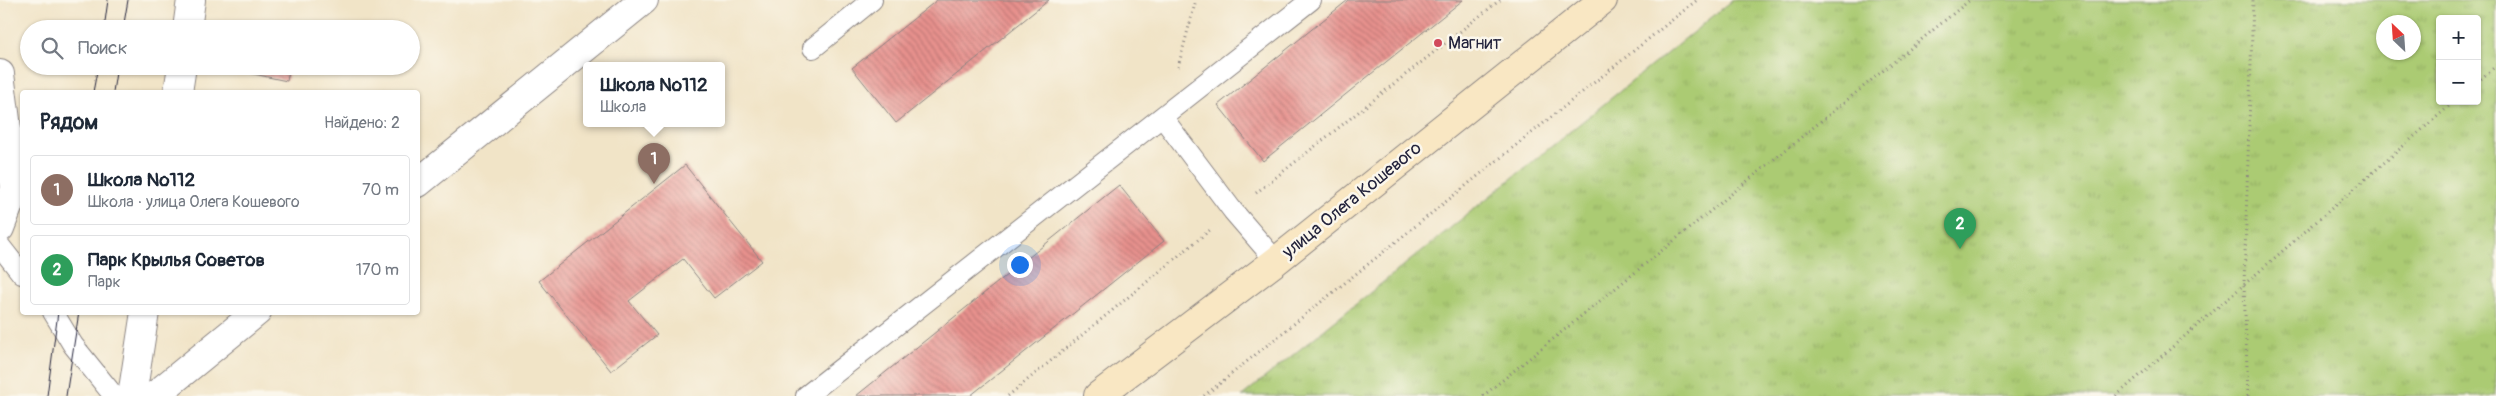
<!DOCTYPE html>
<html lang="ru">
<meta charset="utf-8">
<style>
body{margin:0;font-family:Pangolin,sans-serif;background:#f6f6f7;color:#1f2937}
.controls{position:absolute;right:15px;top:15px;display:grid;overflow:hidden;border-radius:5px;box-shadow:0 1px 4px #0004}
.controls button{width:45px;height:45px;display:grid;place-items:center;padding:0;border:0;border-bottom:1px solid #e0e1e3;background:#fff;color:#1f2937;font:25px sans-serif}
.compass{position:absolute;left:2376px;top:15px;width:45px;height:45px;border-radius:50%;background:#fff;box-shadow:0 1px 4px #0004;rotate:335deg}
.you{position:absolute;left:1019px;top:264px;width:18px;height:18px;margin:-12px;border:4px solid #fff;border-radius:50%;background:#1a73e8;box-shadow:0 0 0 8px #1a73e833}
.badge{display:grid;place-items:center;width:32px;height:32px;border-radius:50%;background:#d1495b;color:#fff;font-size:16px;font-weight:700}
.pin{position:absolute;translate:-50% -41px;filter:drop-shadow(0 1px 2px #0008)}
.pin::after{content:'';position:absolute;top:26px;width:18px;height:15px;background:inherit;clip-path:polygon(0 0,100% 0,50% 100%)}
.popup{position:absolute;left:583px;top:62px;width:142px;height:65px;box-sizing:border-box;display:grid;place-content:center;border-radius:5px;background:#fff;filter:drop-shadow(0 1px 4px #0005);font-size:16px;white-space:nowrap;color:#747a83}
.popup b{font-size:19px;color:#1f2937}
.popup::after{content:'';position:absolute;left:50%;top:100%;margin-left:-10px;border:10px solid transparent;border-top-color:#fff}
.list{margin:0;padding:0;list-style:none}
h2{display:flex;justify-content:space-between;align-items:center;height:65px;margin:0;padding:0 20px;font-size:21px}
h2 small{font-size:16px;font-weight:400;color:#747a83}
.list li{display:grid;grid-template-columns:32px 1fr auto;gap:15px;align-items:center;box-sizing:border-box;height:70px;margin:0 10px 10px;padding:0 10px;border:1px solid #e0e1e3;border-radius:5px}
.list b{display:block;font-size:19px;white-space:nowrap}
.list p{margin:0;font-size:16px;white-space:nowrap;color:#747a83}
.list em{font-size:16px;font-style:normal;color:#747a83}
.icon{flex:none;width:28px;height:28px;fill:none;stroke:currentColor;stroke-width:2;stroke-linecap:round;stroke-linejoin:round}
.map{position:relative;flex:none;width:2496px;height:396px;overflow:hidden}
.search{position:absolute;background:#fff;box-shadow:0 1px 4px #0004;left:20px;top:20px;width:400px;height:55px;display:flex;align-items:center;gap:12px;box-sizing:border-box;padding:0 18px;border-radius:28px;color:#747a83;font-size:19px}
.panel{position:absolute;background:#fff;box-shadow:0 1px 4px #0004;left:20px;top:90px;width:400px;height:225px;border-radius:5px}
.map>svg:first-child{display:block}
.park{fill:url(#park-tufts);stroke:#667657;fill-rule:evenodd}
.building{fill:url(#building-back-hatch)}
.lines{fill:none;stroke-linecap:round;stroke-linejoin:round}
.lane-casing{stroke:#8a8381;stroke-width:22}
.street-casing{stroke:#8a8381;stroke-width:30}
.secondary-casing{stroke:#8a8381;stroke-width:30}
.path{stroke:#8a8381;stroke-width:3;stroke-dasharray:1 4;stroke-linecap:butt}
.lane{stroke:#fff;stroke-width:20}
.street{stroke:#fff;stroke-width:28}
.secondary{stroke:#f9e7c3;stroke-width:28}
.tram{stroke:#22223b;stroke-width:1}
.poi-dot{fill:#d1495b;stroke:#fbf7ec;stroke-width:2}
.labels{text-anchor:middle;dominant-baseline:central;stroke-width:5;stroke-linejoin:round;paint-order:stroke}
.poi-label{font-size:18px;fill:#22223b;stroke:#fbf7ec;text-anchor:start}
.street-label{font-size:18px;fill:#22223b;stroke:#fbf7ec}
</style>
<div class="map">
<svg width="2496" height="396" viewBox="0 0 2496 396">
<defs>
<pattern id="park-tufts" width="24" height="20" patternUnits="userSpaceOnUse" patternTransform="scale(1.25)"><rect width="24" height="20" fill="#abcb73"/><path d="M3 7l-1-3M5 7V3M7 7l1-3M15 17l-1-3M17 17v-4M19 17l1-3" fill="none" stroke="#93ae64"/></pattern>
<pattern id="building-back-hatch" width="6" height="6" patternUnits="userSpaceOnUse" patternTransform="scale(1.25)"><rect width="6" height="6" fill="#e7918d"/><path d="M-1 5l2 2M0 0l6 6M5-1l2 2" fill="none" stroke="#bb7674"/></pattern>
</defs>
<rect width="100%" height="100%" fill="#fbf7ec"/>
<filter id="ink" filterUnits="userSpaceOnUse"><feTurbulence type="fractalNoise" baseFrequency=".02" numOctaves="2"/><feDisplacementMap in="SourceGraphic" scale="10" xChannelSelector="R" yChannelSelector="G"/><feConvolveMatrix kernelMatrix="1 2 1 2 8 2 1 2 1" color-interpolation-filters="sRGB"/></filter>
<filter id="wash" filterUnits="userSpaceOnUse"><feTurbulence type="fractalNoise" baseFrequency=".0096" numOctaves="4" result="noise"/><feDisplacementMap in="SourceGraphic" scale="20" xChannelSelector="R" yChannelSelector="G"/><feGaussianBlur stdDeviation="1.12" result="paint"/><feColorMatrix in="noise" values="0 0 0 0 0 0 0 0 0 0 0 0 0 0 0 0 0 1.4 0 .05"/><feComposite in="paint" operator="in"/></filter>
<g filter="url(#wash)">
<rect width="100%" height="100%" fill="#f1e4c7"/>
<!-- park -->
<path class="park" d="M1733,0H2496V396H1242ZM2440,19H2477V101H2440ZM2384,22H2414V52H2384Z"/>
<g id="blocks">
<!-- building -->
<path class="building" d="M937,0H1049L896,123L852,68Z
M1348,0H1463L1263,161L1218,105Z
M255,22L282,28V29H254Z
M246,66H290L287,81L244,72Z
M685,165L762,261L714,298L683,259L629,301L657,335L611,371L539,281Z
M1119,185L1164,241L970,396H856Z"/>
</g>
</g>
<g filter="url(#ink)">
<use href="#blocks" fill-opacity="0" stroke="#8a8381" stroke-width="1"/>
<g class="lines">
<defs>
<path id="lane" d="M813,48L872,0
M1163,118L1233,211L1276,261
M0,246L22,274
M53,312L73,345L114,396
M806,396L1311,0"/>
<path id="street" d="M187,29L191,0
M0,74L15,189L0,228
M178,92L182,66
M418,183L644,0
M132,396L145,312
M154,396L257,312"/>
<path id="secondary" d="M1098,396L1276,261L1603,0"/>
</defs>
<!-- lane casing -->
<use href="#lane" class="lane-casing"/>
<!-- street casing -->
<use href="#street" class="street-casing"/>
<!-- secondary casing -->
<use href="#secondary" class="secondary-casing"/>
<!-- path -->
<path class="path" d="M1178,67L1196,0
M2477,82L2496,66
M1256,193L1500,0
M1008,396L1210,230
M1204,396L1697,0
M1483,396L1970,0
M2116,396L2455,101
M2248,396L2244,285L2253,0"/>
<!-- lane -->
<use href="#lane" class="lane"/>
<!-- street -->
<use href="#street" class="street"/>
<!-- secondary -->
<use href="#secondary" class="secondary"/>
<!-- tram -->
<path class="tram" d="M104,29L108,0
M123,29L128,0
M93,92L98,66
M113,92L117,66
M47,396L58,312
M66,396L79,312"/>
</g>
</g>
<!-- markers -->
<circle class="poi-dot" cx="1438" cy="43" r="5"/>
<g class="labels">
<!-- poi labels -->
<g class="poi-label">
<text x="1448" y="43">Магнит</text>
</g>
<!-- street labels -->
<g class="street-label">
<text transform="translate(1352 200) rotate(-39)">улица Олега Кошевого</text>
</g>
</g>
</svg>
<div class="controls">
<button>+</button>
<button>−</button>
</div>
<svg class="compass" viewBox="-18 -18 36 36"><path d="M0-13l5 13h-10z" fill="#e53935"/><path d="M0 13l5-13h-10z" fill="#747a83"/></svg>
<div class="you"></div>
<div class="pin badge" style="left:654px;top:184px;background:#8d6e63">1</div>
<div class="popup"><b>Школа №112</b>Школа</div>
<div class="pin badge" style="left:1960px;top:249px;background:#2e9e5b">2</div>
<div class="search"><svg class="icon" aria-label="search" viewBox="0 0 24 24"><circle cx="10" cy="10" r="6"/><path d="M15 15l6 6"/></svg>Поиск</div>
<section class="panel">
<h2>Рядом<small>Найдено: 2</small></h2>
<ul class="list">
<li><span class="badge" style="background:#8d6e63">1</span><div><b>Школа №112</b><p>Школа · улица Олега Кошевого</p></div><em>70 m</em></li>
<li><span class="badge" style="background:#2e9e5b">2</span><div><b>Парк Крылья Советов</b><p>Парк</p></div><em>170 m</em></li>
</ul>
</section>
</div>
